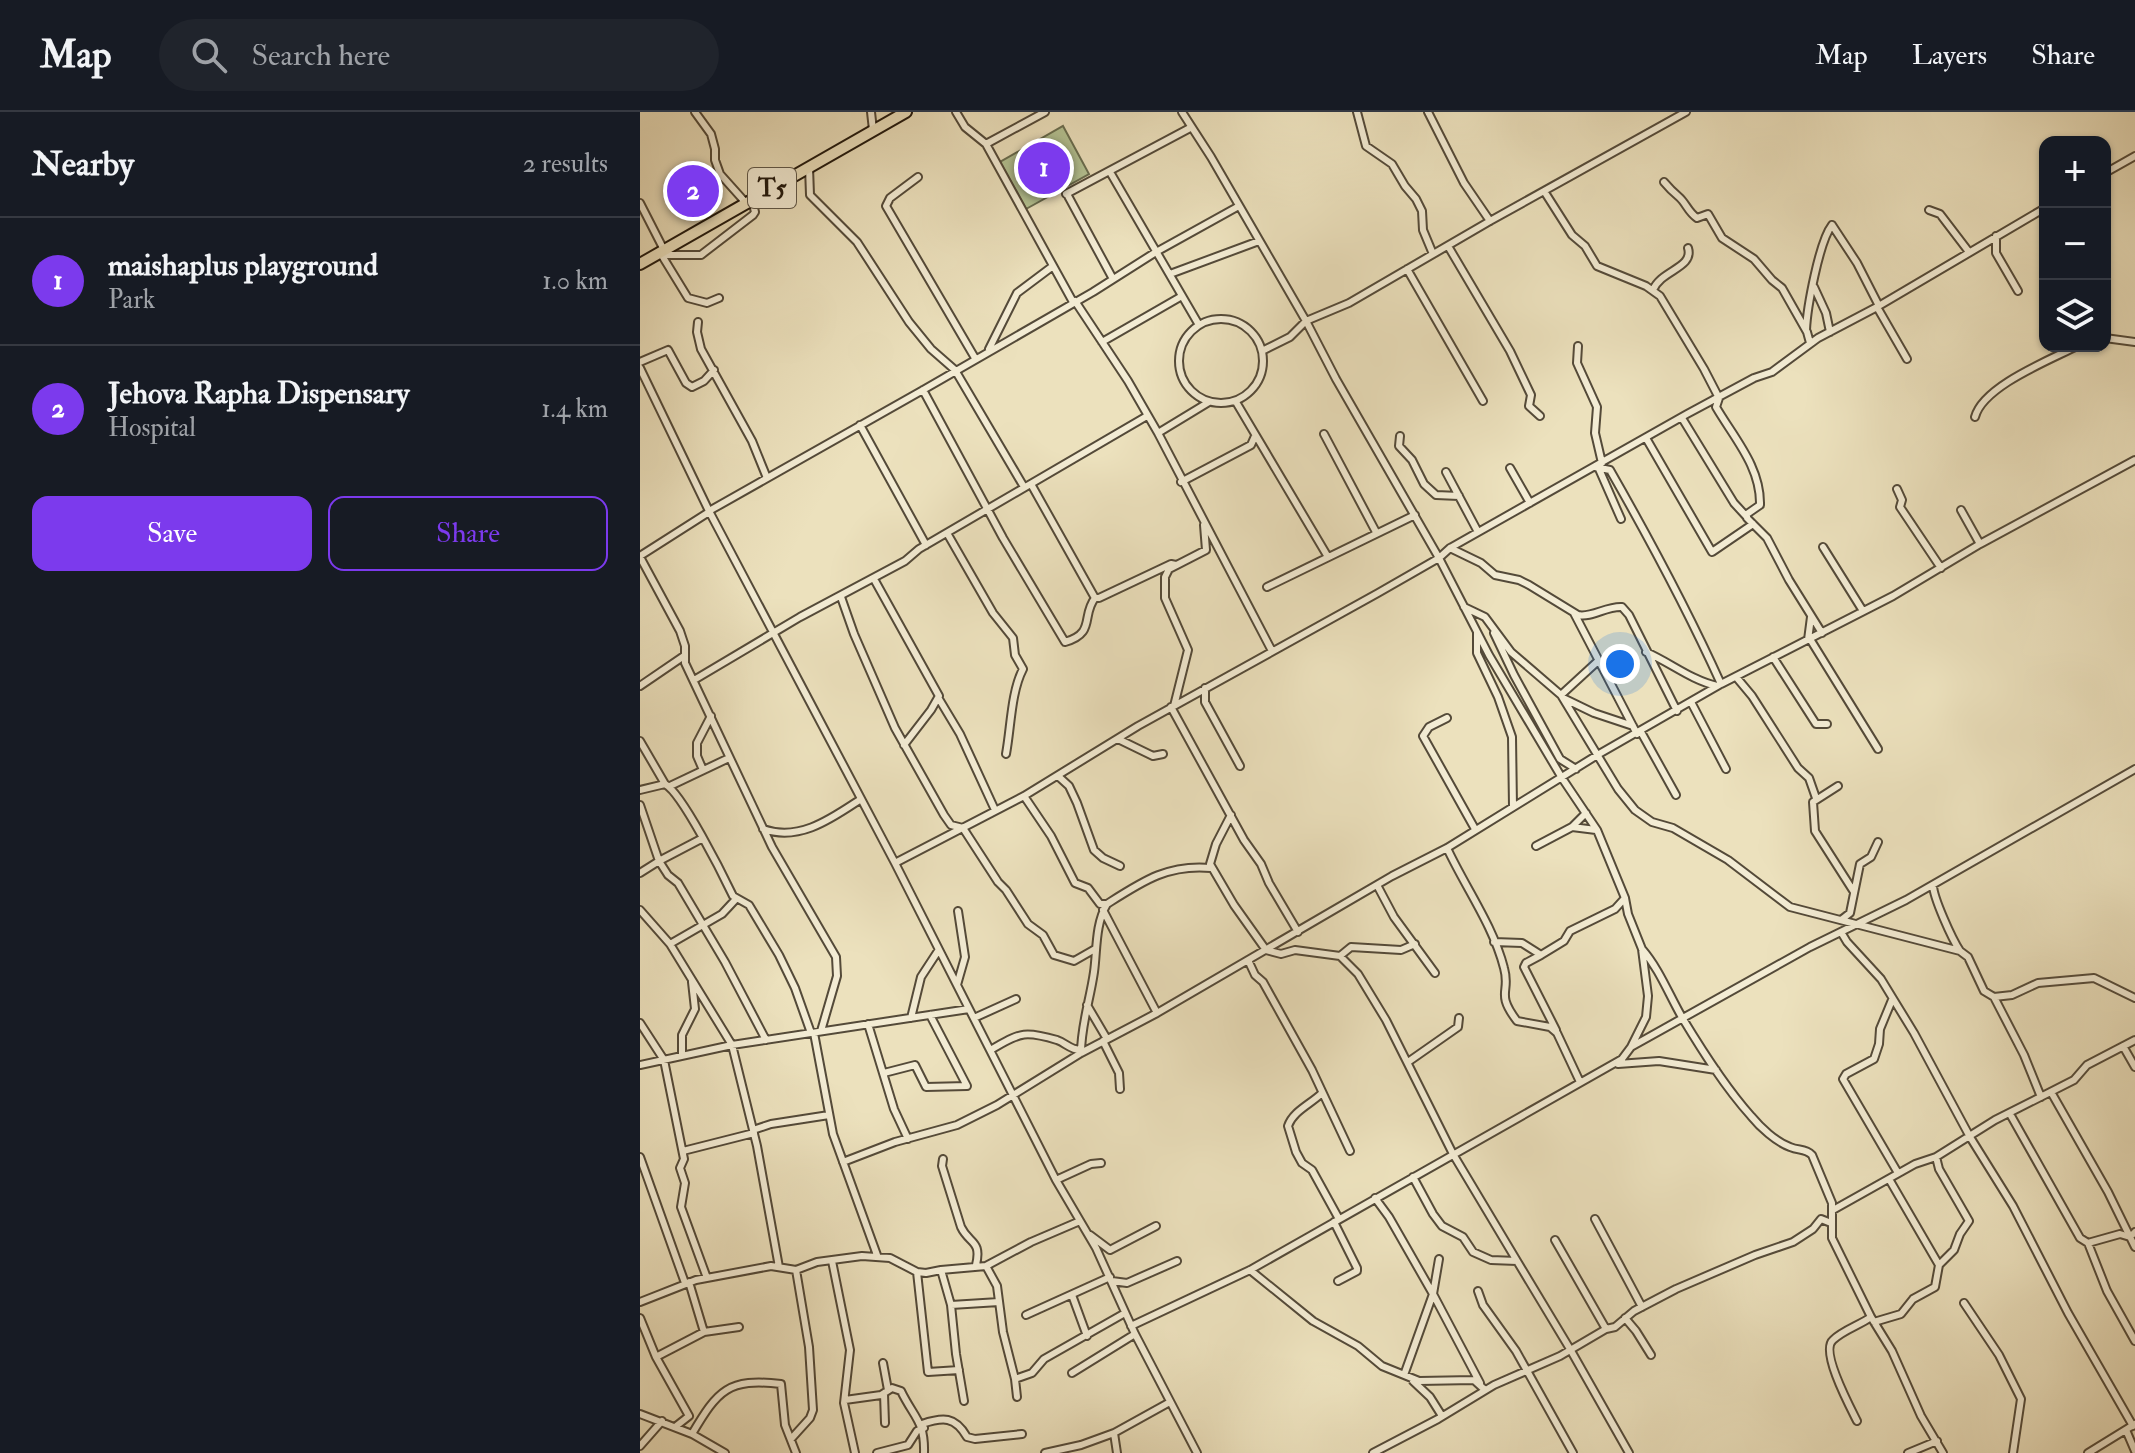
<!DOCTYPE html>
<meta charset="utf-8">
<style>
body{margin:0;font-family:"IM FELL Double Pica",serif;background:#20242c;color:#f1f3f6}
.controls{position:absolute;right:24px;top:24px;display:grid;overflow:hidden;border-radius:16px;box-shadow:0 2px 6px #0004}
.controls button{width:72px;height:72px;display:grid;place-items:center;padding:0;border:0;border-bottom:2px solid #363941;background:#171b24;color:#f1f3f6;font:40px sans-serif}
.you{position:absolute;left:980px;top:552px;width:28px;height:28px;margin:-20px;border:6px solid #fff;border-radius:50%;background:#1a73e8;box-shadow:0 0 0 12px #1a73e833}
.badge{display:grid;place-items:center;width:52px;height:52px;border-radius:50%;background:#7c3aed;color:#fff;font-size:26px;font-weight:700}
.pin{position:absolute;translate:-50% -50%;border:4px solid #fff;box-shadow:0 2px 8px #0006}
.list{margin:0;padding:0;list-style:none}
h2{display:flex;justify-content:space-between;align-items:center;height:104px;margin:0;padding:0 32px;font-size:34px}
h2 small{font-size:26px;font-weight:400;color:#9ea1a6}
.list li{display:grid;grid-template-columns:52px 1fr auto;gap:24px;align-items:center;box-sizing:border-box;height:128px;padding:0 32px;border-top:2px solid #363941}
.list b{display:block;font-size:30px;white-space:nowrap}
.list p{margin:0;font-size:26px;white-space:nowrap;color:#9ea1a6}
.list em{font-size:26px;font-style:normal;color:#9ea1a6}
.actions{display:flex;gap:16px;padding:24px 32px}
.actions a{flex:1;padding:18px 0;border:2px solid #7c3aed;border-radius:16px;text-align:center;font-size:28px;color:#7c3aed}
.actions .main{background:#7c3aed;color:#fff}
.icon{flex:none;width:44px;height:44px;fill:none;stroke:currentColor;stroke-width:2;stroke-linecap:round;stroke-linejoin:round}
.map{position:relative;flex:none;width:1495px;height:1341px;overflow:hidden}
header{display:flex;align-items:center;gap:48px;box-sizing:border-box;height:112px;padding:0 40px;background:#171b24;border-bottom:2px solid #363941}
header strong{font-size:38px}
nav{display:flex;gap:44px;margin-inline-start:auto;font-size:28px}
.search{width:560px;height:72px;background:#20242c;display:flex;align-items:center;gap:20px;box-sizing:border-box;padding:0 28px;border-radius:44px;color:#9ea1a6;font-size:30px}
main{display:flex}
aside{flex:1;background:#171b24}
.map>svg:first-child{display:block}
.green{fill:#b4c393;stroke:#6a6e50;stroke-width:2}
.lines{fill:none;stroke-linecap:round;stroke-linejoin:round}
.minor-casing{stroke:#544a39;stroke-width:10}
.trunk-casing{stroke:#21180d;stroke-width:14}
.minor{stroke:#f3ecd4;stroke-width:6}
.trunk{stroke:#ece1bd;stroke-width:10}
.labels{text-anchor:middle;dominant-baseline:central;stroke-width:6;stroke-linejoin:round;paint-order:stroke}
.shield{fill:#f3ecd4;stroke:#605849;stroke-width:2}
.shield-label{font-size:24px;font-weight:bold;fill:#21180d}
</style>
<header>
<strong>Map</strong>
<div class="search"><svg class="icon" aria-label="search" viewBox="0 0 24 24"><circle cx="10" cy="10" r="6"/><path d="M15 15l6 6"/></svg>Search here</div>
<nav><a>Map</a><a>Layers</a><a>Share</a></nav>
</header>
<main>
<aside>
<h2>Nearby<small>2 results</small></h2>
<ul class="list">
<li><span class="badge">1</span><div><b>maishaplus playground</b><p>Park</p></div><em>1.0 km</em></li>
<li><span class="badge">2</span><div><b>Jehova Rapha Dispensary</b><p>Hospital</p></div><em>1.4 km</em></li>
</ul>
<div class="actions"><a class="main">Save</a><a>Share</a></div>
</aside>
<div class="map">
<svg width="1495" height="1341" viewBox="0 0 1495 1341">
<rect width="100%" height="100%" fill="#ece1bd"/>
<filter id="stains"><feTurbulence type="fractalNoise" baseFrequency=".0025" numOctaves="4"/><feColorMatrix values="0 0 0 0 .2 0 0 0 0 .09 0 0 0 0 .02 0 0 0 .5 -.17"/></filter>
<radialGradient id="worn" r=".72"><stop offset=".6" stop-color="#630" stop-opacity="0"/><stop offset="1" stop-color="#630" stop-opacity=".3"/></radialGradient>
<!-- green -->
<path class="green" d="M423,14L449,62L386,97L360,50Z"/>
<g class="lines">
<defs>
<path id="minor" d="M55,0L71,22L75,37V48L80,62L106,91
M231,0L233,18
M316,0L325,15L346,32L433,190
M542,0L571,45L666,209L696,267L799,446L849,543L922,666L957,718L985,786L975,797L930,819L924,829L901,843L882,831L854,830
M717,0L726,34L752,52L765,74L776,87L782,99L783,118L793,142
M788,0L824,71L850,109
M346,32L405,0
M169,55L170,83L217,130L269,210L291,237L315,258L384,375
M470,60L559,213
M1465,61L1495,44
M278,65L250,86L246,94L335,246
M1024,70C1029,76 1033,80 1039,85C1046,91 1048,100 1057,106L1068,102L1082,126L1114,147L1132,168L1142,176L1167,220L1170,231
M904,79L932,123L945,134L957,154L1006,174L1020,184L1064,257L1079,286L1076,295C1094,326 1121,355 1120,393L1107,402V406L1127,426L1149,468L1182,521
M426,82L550,16
M427,82L473,167
M0,91L24,138
M1289,98L1300,102L1329,140
M1356,124V141L1378,179
M808,134L870,239L891,283L889,294L900,304
M21,142L48,186L67,191L79,186
M22,143H61L113,103L115,100L112,88
M767,157L843,289
M530,162L619,129
M1174,175L1186,201L1190,220
M1013,178C1021,158 1054,156 1048,136
M435,189L488,269L518,321L632,539
M1237,195L1267,247
M539 249a42 42 0 1 1 84 0a42 42 0 1 1-84 0Z
M58,210L57,220L61,237L112,329L127,366
M1166,218C1167,196 1179,130 1192,113L1217,151L1239,194
M1465,226L1495,230
M462,230L542,184
M938,234L937,251L957,295L955,321L962,351
M349,237L377,181L413,154
M622,239L650,225L666,209L709,191L850,109L1046,0
M0,250L28,238L46,271L52,275L64,269L74,258
M0,256L69,399L255,751L416,1068L456,1136L495,1222L557,1341
M283,278L363,426L425,530C456,521 441,504 455,486
M596,290L688,445
M1335,305C1343,274 1410,248 1437,234
M1042,306L1094,391L1106,404
M220,313L286,433
M518,321L569,290
M684,322L736,420
M760,324L759,334L772,348L784,372L796,383L819,384
M1006,326L1072,440L1113,412
M955,355L970,358C1010,428 1048,499 1081,572
M870,356L890,391
M959,357L981,407
M806,360L838,420
M541,370L611,333L615,324
M391,372L455,486H459L531,452L536,453
M1257,377L1262,388L1260,395L1301,456
M1321,398L1340,432
M69,399L283,278L453,180L516,140L599,94
M307,421L353,501L373,526L375,543L383,557C371,580 371,615 366,642
M1183,435L1223,499
M810,436L841,451L855,463L879,468L889,473L938,503C952,506 966,494 982,495L989,503L1037,599
M0,444L69,400
M0,445L40,519L45,534V551L132,735L196,845L197,864L181,919
M234,467L299,584L291,598L264,633
M627,475L775,403
M201,485L214,522L255,616L304,703L311,713L323,716L358,770L366,778L388,812L403,823L414,843L434,849L455,837
M824,495L845,505L871,540L921,583L958,549
M934,501L997,622
M837,521V541L858,585L872,625L873,695
M854,521L874,563L920,647L936,657
M1170,527L1238,637
M1168,528L1171,505
M1006,540C1031,551 1051,568 1077,574
M1133,545L1176,612H1187
M1097,566L1112,584L1158,656L1169,666L1176,686
M54,568L160,505L265,449L279,437L507,304
M0,574L44,544
M565,576V590L600,654
M921,583L978,677L995,698L1012,710L1033,716L1088,748L1150,795L1320,839L1328,845L1344,879L1354,885L1372,883L1398,871L1454,866L1495,886
M923,586L954,601L993,614
M299,587L320,622L355,698
M1051,590L1086,657
M534,594L548,538L525,486V465L529,457L566,438L564,413
M531,595L604,728L621,752L629,771L658,820
M807,606L789,615L783,624L835,717
M1001,620L1036,683
M478,627L513,644L523,642
M0,629L25,672C42,681 83,763 93,784L109,793L139,843L155,876L171,921
M63,658L57,644V631L71,604
M418,664L429,674L437,691L454,738L463,746L480,754
M30,674L89,646
M1198,674L1173,690L1175,719L1214,780
M0,678L25,672
M384,684L411,724L435,771L448,776L460,792H467
M0,693L19,749L61,727
M591,703L576,732L570,752L594,793L626,838L641,842L655,838L700,844L711,835L761,838L775,832
M932,715L956,718
M123,717C160,730 192,706 221,687
M896,734L932,715L946,701
M807,736C825,775 853,813 864,856C871,881 855,880 877,909L910,915L917,921L940,970
M255,751L384,684L498,614L738,481L799,446L810,436L1047,302L1114,266L1132,260L1178,226L1237,195L1405,96
M0,761L19,749L28,763L38,771L85,850L126,928
M737,773L754,805L795,861
M1293,773C1293,785 1312,827 1320,839
M985,786L988,802L1002,837L1008,884L1006,905L991,935
M0,798L30,832L92,933L117,1034L139,1155
M463,798L517,901
M1201,808L1210,801L1220,752L1231,745L1238,730
M1201,820L1207,830L1241,867L1274,921L1330,1025L1373,1094L1428,1201L1493,1314
M30,832L82,802L96,787
M1002,837C1020,858 1029,883 1043,907C1063,940 1085,975 1111,1004C1120,1015 1136,1030 1150,1035C1159,1039 1165,1036 1172,1043L1192,1091V1126L1231,1205L1252,1239L1281,1304L1303,1341
M901,843L886,851L884,855L916,918
M700,844L718,862L746,908L813,1042L877,1149
M608,848L615,863L623,870L672,958L710,1039
M317,873L325,845L318,799
M1354,885L1384,943L1401,985
M1252,888L1240,917L1239,932L1234,947L1206,962L1203,967L1258,1061
M447,893L467,927
M271,906L281,865L298,839
M334,906L376,887
M0,911L24,948L44,1047L40,1056L45,1071L41,1095L67,1166
M228,912L254,997L268,1027
M174,921L193,1022L237,1143
M463,929L479,961L480,977
M1483,934L1495,955
M350,938C381,921 383,918 417,928C426,931 430,938 441,938
M441,941C441,913 450,888 454,860C457,839 455,812 467,792C503,769 528,752 571,756
M42,942V923L55,897L52,870
M768,950L818,915L819,906
M978,952L1019,949L1076,958
M0,953L92,933L329,897
M244,961L275,953L286,975L327,974L290,903
M1411,980L1468,1080L1495,1135
M682,981C671,992 653,999 648,1014L656,1040L662,1051L672,1058L699,1107
M1370,1002L1440,1126L1448,1131L1467,1179L1495,1229
M113,1018L131,1012L189,1003
M43,1039L114,1021
M0,1045L45,1171
M303,1047L302,1054L321,1115C329,1132 342,1128 336,1153
M203,1050L255,1030L317,1013L357,993L441,941L517,901L752,764L807,736L959,642L1081,572L1253,484L1340,432L1495,348
M773,1065L793,1102L802,1114L823,1125L833,1140L851,1148L877,1149L930,1237L989,1341
M1249,1067L1299,1153
M416,1068L451,1052L461,1051
M735,1086L749,1105L793,1182L840,1271
M1193,1098L1275,1052L1296,1045L1355,1008L1434,968L1447,953L1495,928
M955,1107L1002,1195
M694,1110L717,1156V1159L698,1169
M450,1123L470,1138L516,1114
M915,1128L966,1217
M1448,1131L1480,1122L1490,1125L1495,1120
M192,1149L210,1238L204,1291L215,1341
M346,1154L357,1174L363,1220L375,1267L377,1285
M610,1158L673,1209L718,1234L742,1254L779,1269L834,1268L845,1278
M277,1160L288,1260L319,1258
M472,1169L487,1171L537,1149
M49,1170L64,1220
M838,1179L843,1193L876,1239L933,1341
M432,1183L447,1224
M0,1190L56,1168L131,1154L156,1158L177,1150L222,1144L250,1146L277,1160L286,1161L301,1158
M1324,1191L1359,1243L1381,1287L1373,1341
M311,1193L359,1190
M386,1203L470,1165
M0,1206L16,1245L49,1304L35,1315
M985,1206L996,1219L1011,1243
M1234,1210L1261,1202L1273,1187L1295,1175L1299,1153L1314,1138L1320,1122L1329,1109L1299,1057L1296,1045
M491,1214L610,1158L982,947L991,935L1170,835L1266,788L1495,657
M16,1245L64,1220L99,1215
M243,1251L248,1278
M432,1261L495,1222
M764,1263L793,1182L799,1147
M375,1267L392,1261L404,1247L485,1201
M773,1269L790,1285L802,1304
M244,1282L245,1311
M205,1288L241,1283L252,1276L261,1279C274,1306 285,1309 284,1341
M324,1289L316,1242L311,1193L301,1158L346,1154L391,1130L440,1109
M0,1302L52,1322L85,1341
M1217,1309C1210,1295 1180,1239 1193,1228C1203,1218 1220,1213 1231,1205
M282,1312C303,1305 315,1304 327,1325L335,1327L382,1322
M1486,1318L1495,1339
M52,1322C78,1278 88,1266 141,1272L145,1313L156,1341
M151,1327L170,1306L173,1298L169,1235L156,1158
M0,1334L22,1309
M237,1341L268,1333L277,1319L284,1316
M405,1341L441,1333L474,1321
M477,1341L474,1321L530,1290
M733,1341L798,1307L854,1273L920,1244L966,1217L975,1215L994,1199L1036,1177L1115,1143L1153,1130L1173,1117L1181,1107L1191,1111
M1268,1341L1297,1329
M1448,1341L1495,1312"/>
<path id="trunk" d="M0,152L266,0"/>
</defs>
<!-- minor casing -->
<use href="#minor" class="minor-casing"/>
<!-- trunk casing -->
<use href="#trunk" class="trunk-casing"/>
<!-- minor -->
<use href="#minor" class="minor"/>
<!-- trunk -->
<use href="#trunk" class="trunk"/>
</g>
<g class="labels">
<!-- shield labels -->
<rect class="shield" x="108" y="56" width="48" height="40" rx="6"/>
<g class="shield-label">
<text x="132" y="76">T5</text>
</g>
</g>
<rect width="100%" height="100%" filter="url(#stains)"/>
<rect width="100%" height="100%" fill="url(#worn)"/>
</svg>
<div class="controls">
<button>+</button>
<button>−</button>
<button><svg class="icon" aria-label="layers" viewBox="0 0 24 24"><path d="M12 4l9 5-9 5-9-5zM3 14l9 5 9-5"/></svg></button>
</div>
<div class="you"></div>
<div class="pin badge" style="left:404px;top:56px">1</div>
<div class="pin badge" style="left:53px;top:79px">2</div>
</div>
</main>
